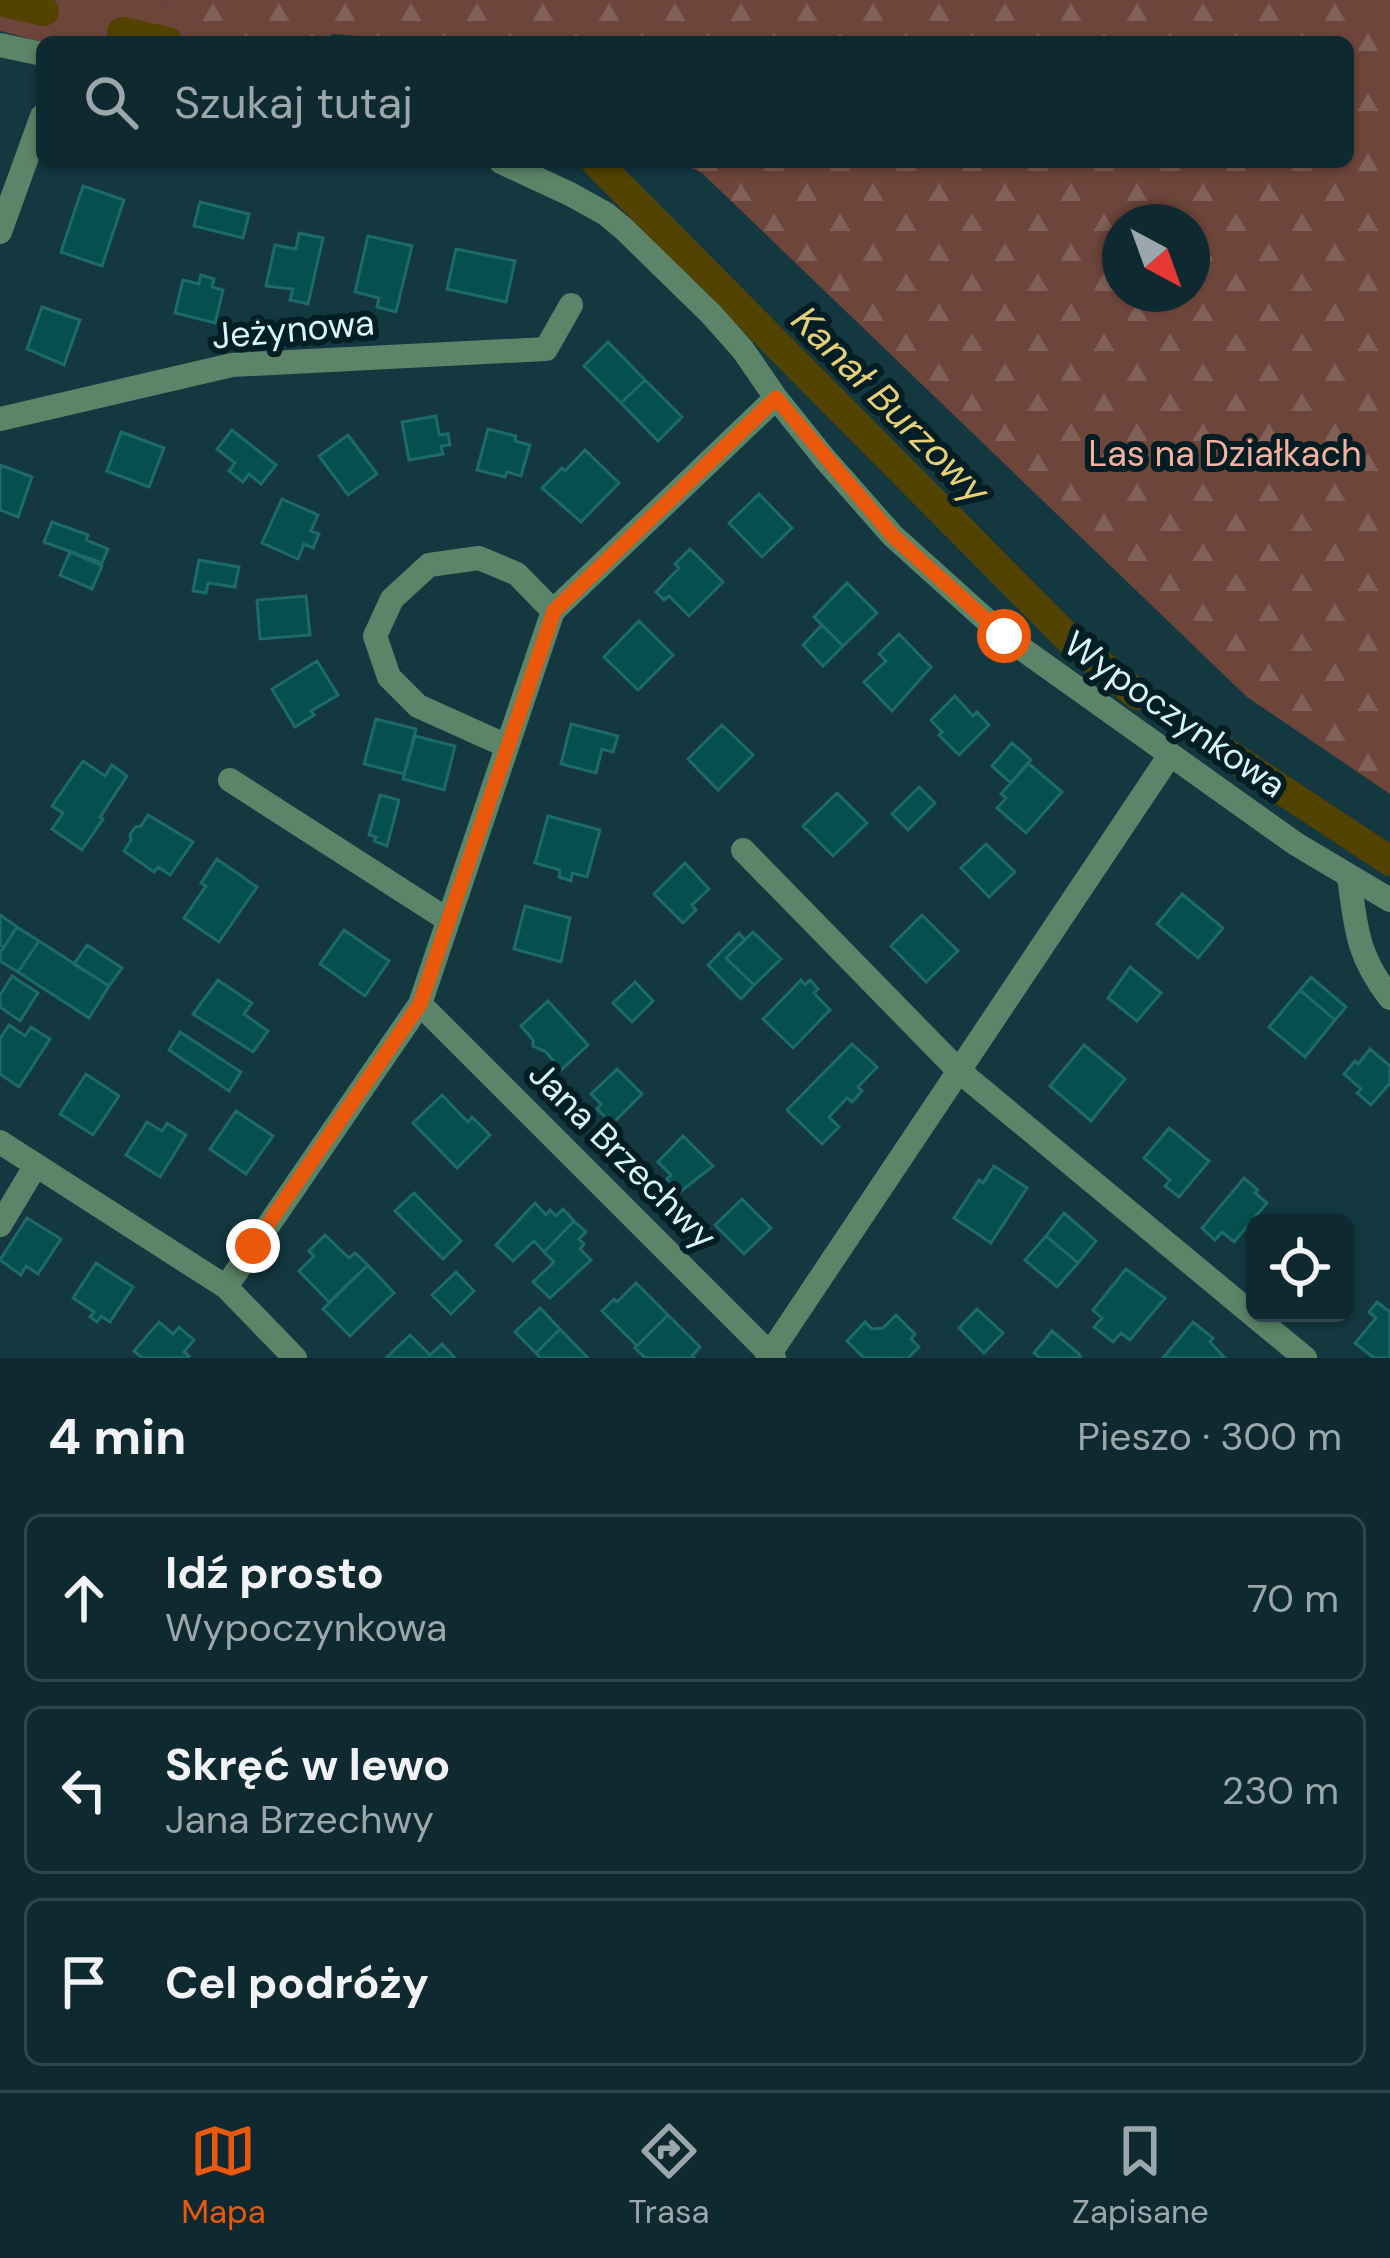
<!DOCTYPE html>
<html lang="pl">
<meta charset="utf-8">
<style>
body{margin:0;font-family:"DM Sans",sans-serif;background:#1c363c;color:#f1f3f6}
.controls{position:absolute;right:36px;bottom:36px;display:grid;overflow:hidden;border-radius:18px;box-shadow:0 3px 9px #0004}
.controls button{width:108px;height:108px;display:grid;place-items:center;padding:0;border:0;border-bottom:3px solid #2e464c;background:#0e2a30;color:#f1f3f6;font:60px sans-serif}
.compass{position:absolute;left:1102px;top:204px;width:108px;height:108px;border-radius:50%;background:#0e2a30;box-shadow:0 3px 9px #0004;rotate:139deg}
.stop{position:absolute;width:36px;height:36px;margin:-27px;border:9px solid #ea580c;border-radius:50%;background:#fff}
.stop.end{background:#ea580c;border-color:#fff;box-shadow:0 3px 12px #0008}
.list{margin:0;padding:0;list-style:none}
h2{display:flex;justify-content:space-between;align-items:center;height:156px;margin:0;padding:0 48px;font-size:51px}
h2 small{font-size:39px;font-weight:400;color:#9ba7ab}
.list li{display:grid;grid-template-columns:78px 1fr auto;gap:36px;align-items:center;box-sizing:border-box;height:168px;margin:0 24px 24px;padding:0 24px;border:3px solid #2e464c;border-radius:18px}
.list b{display:block;font-size:45px;white-space:nowrap}
.list p{margin:0;font-size:39px;white-space:nowrap;color:#9ba7ab}
.list em{font-size:39px;font-style:normal;color:#9ba7ab}
.icon{flex:none;width:66px;height:66px;fill:none;stroke:currentColor;stroke-width:2;stroke-linecap:round;stroke-linejoin:round}
.map{position:relative;flex:none;width:1390px;height:1358px;overflow:hidden}
.search{position:absolute;background:#0e2a30;box-shadow:0 3px 9px #0004;left:36px;right:36px;top:36px;height:132px;display:flex;align-items:center;gap:30px;box-sizing:border-box;padding:0 42px;border-radius:18px;color:#9ba7ab;font-size:45px}
.sheet{height:732px;background:#0e2a30}
nav{display:flex;justify-content:space-around;align-items:center;box-sizing:border-box;height:168px;border-top:3px solid #2e464c;background:#0e2a30;font-size:33px;color:#9ba7ab}
nav a{display:grid;justify-items:center;gap:6px}
nav .on{color:#ea580c}
.map>svg:first-child{display:block}
.green{fill:#6d453b}
.forest{fill:url(#forest-firs);fill-rule:evenodd}
.lines{fill:none;stroke-linecap:round;stroke-linejoin:round}
.canal{stroke:#524300;stroke-width:30}
.building{fill:#05504f;stroke:#1c6a6a;stroke-width:3}
.minor{stroke:#5b8468;stroke-width:24}
.route{stroke:#ea580c;stroke-width:15}
.labels{text-anchor:middle;dominant-baseline:central;stroke-width:12;stroke-linejoin:round;paint-order:stroke}
.street-label{font-size:36px;fill:#dbf6fc;stroke:#011e24}
.park-label{font-size:36px;fill:#f8b09f;stroke:#011e24}
.water-label{font-size:39px;font-style:italic;fill:#e7cf78;stroke:#011e24}
</style>
<div class="map">
<svg width="1390" height="1358" viewBox="0 0 1390 1358">
<defs>
<pattern id="forest-firs" width="22" height="20" patternUnits="userSpaceOnUse" patternTransform="scale(3)"><rect width="22" height="20" fill="#6d453b"/><path d="M5 1l3.5 6h-7zM16 11l3.5 6h-7z" fill="#816058"/></pattern>
</defs>
<rect width="100%" height="100%" fill="#133840"/>
<!-- green -->
<path class="green" d="M0,0H162L166,42H43L0,31Z"/>
<!-- forest -->
<path class="forest" d="M162,0H1390V794L1247,697L702,173L679,162H1348V42H367L359,36L332,34L327,42H205L165,34ZM1192,222V294H1120V222Z"/>
<g class="lines">
<!-- canal -->
<path class="canal" d="M0,1L44,11
M122,32L168,42
M596,162L1073,643L1138,695
M1214,745L1390,861"/>
</g>
<!-- building -->
<path class="building" d="M83,186L124,200L102,266L61,252Z
M200,202L249,214L243,238L194,226Z
M299,233L323,238L308,304L290,300L293,289L266,286L275,245L296,249Z
M368,236L412,246L396,312L377,307L379,298L355,292Z
M456,249L515,261L506,302L447,289Z
M201,275L214,279L212,287L223,290L215,323L175,313L183,280L199,284Z
M42,307L80,320L64,365L27,349Z
M608,342L645,380L621,403L584,366Z
M645,380L682,417L658,441L621,403Z
M436,416L439,435L448,434L450,445L441,446L443,454L409,460L402,422Z
M488,429L516,436L515,441L530,445L521,476L507,472L505,477L477,470Z
M232,430L276,465L261,484L249,474L243,482L229,471L235,463L217,449Z
M121,432L164,448L149,487L107,471Z
M348,435L377,474L348,495L319,456Z
M585,450L619,483L581,522L542,488L562,468L565,471Z
M0,465L32,477L18,517L0,510Z
M759,494L792,528L762,557L729,523Z
M282,499L318,515L311,531L319,534L313,548L304,544L298,559L262,543Z
M52,522L88,535L86,540L108,549L102,563L44,542Z
M690,549L723,582L689,616L669,596L664,600L656,592L679,568L675,564Z
M70,552L102,566L92,589L60,575Z
M199,560L239,567L235,587L208,583L206,593L193,591Z
M847,583L877,613L843,646L814,617Z
M306,596L310,635L260,639L257,600Z
M639,621L673,655L638,690L604,657Z
M822,625L843,646L823,666L803,645Z
M899,634L931,667L892,711L864,682L886,661L879,654Z
M317,661L338,695L311,711L314,715L295,727L272,689Z
M955,696L973,716L977,712L989,725L959,755L939,735L942,732L931,720Z
M376,719L416,729L404,774L364,764Z
M571,724L618,736L613,752L602,749L596,773L561,764Z
M722,725L753,755L718,790L688,759Z
M415,736L455,746L444,790L403,779Z
M1012,743L1031,760L1011,783L992,766Z
M83,761L105,776L112,765L127,776L100,817L103,819L82,850L52,829L63,813L52,806Z
M1028,763L1062,792L1026,833L997,808L1006,798L1001,794Z
M919,787L935,803L908,830L892,814Z
M837,793L867,823L833,856L803,826Z
M380,795L399,800L387,846L374,841L376,837L369,835Z
M148,815L193,842L170,875L158,867L154,872L124,851L131,840L130,835L135,827L141,826Z
M548,816L600,830L587,877L572,873L571,881L559,877L560,870L535,863Z
M986,844L1015,872L989,897L961,868Z
M217,859L257,887L219,942L184,918L206,886L201,883Z
M685,863L709,889L692,905L696,910L683,923L654,894Z
M1182,894L1223,928L1198,958L1157,924Z
M525,906L570,918L561,962L514,949Z
M0,915L17,927L4,947L0,945Z
M922,915L958,951L926,982L891,946Z
M17,927L39,941L18,972L0,961V953Z
M344,930L389,961L365,996L320,964Z
M753,932L781,959L754,985L726,958Z
M739,933L745,940L726,958L754,985L741,999L708,965Z
M39,941L109,986L89,1018L18,972Z
M87,945L122,968L109,986L74,964Z
M1130,967L1161,993L1137,1021L1108,998Z
M12,976L38,993L20,1021L0,1007V995Z
M1311,977L1346,1007L1335,1020L1300,990Z
M218,980L252,1003L244,1014L268,1031L253,1052L193,1014Z
M801,980L805,985L810,980L818,989L814,993L830,1010L793,1048L763,1019Z
M635,982L653,1001L632,1022L613,1003Z
M1300,990L1335,1020L1305,1057L1269,1027Z
M548,1001L588,1045L561,1070L546,1052L533,1046V1040L521,1026Z
M9,1025L25,1036L31,1027L50,1039L19,1087L0,1074V1039Z
M180,1032L241,1072L229,1091L169,1050Z
M852,1044L877,1067L858,1087L862,1091L852,1102L847,1098L829,1117L839,1127L822,1144L787,1110Z
M1084,1045L1125,1079L1091,1121L1050,1086Z
M1370,1049L1390,1066V1083L1371,1105L1357,1093L1361,1089L1344,1074L1355,1061L1358,1064Z
M617,1069L642,1094L612,1124L597,1109L601,1104L591,1094Z
M86,1074L119,1096L93,1135L60,1114Z
M442,1095L468,1122L472,1117L490,1135L457,1168L413,1123Z
M236,1111L273,1136L246,1174L210,1149Z
M147,1122L162,1131L167,1123L186,1135L160,1177L126,1155Z
M1169,1128L1209,1161L1179,1197L1165,1186L1170,1180L1144,1158Z
M683,1136L713,1166L680,1192L667,1179L671,1175L658,1162Z
M994,1166L1027,1188L991,1243L954,1218L979,1180L983,1183Z
M1244,1178L1258,1190L1255,1193L1267,1203L1234,1242L1222,1232L1215,1240L1202,1228Z
M414,1193L461,1241L443,1259L395,1211Z
M742,1199L771,1228L744,1254L715,1225Z
M535,1203L546,1215L550,1210L556,1216L563,1209L574,1221L544,1252L534,1241L513,1261L496,1245Z
M1064,1213L1096,1241L1078,1263L1046,1236Z
M27,1218L61,1239L38,1274L26,1266L21,1275L0,1260Z
M574,1221L586,1232L579,1239L584,1244L580,1249L591,1260L550,1298L533,1282L554,1262L544,1252Z
M325,1235L349,1258L355,1253L368,1265L329,1302L299,1271L314,1256L309,1251Z
M1046,1236L1078,1263L1057,1287L1025,1260Z
M96,1263L133,1287L110,1322L101,1316L97,1322L90,1317L94,1312L73,1298Z
M368,1265L394,1293L350,1336L323,1309Z
M1126,1269L1165,1298L1130,1340L1121,1333L1113,1342L1094,1327L1102,1318L1093,1310Z
M456,1272L474,1291L451,1314L432,1295Z
M636,1283L668,1315L637,1346L602,1311L614,1299L617,1302Z
M1377,1302L1390,1312V1358H1374L1355,1343L1376,1318L1369,1312Z
M540,1308L560,1329L536,1353L515,1332Z
M977,1309L1003,1333L984,1353L959,1328Z
M668,1315L700,1347L692,1356L694,1358H645L635,1348Z
M896,1315L915,1334L911,1339L919,1347L908,1358H864L847,1341L865,1322L872,1329L883,1328Z
M159,1322L173,1334L179,1327L194,1340L184,1352L189,1356L187,1358H142L134,1351Z
M1193,1322L1213,1338L1210,1342L1225,1358H1163Z
M560,1329L588,1358H540L536,1353Z
M1052,1331L1079,1354L1081,1358H1040L1034,1353Z
M410,1335L430,1355L442,1344L455,1358H386Z"/>
<g class="lines">
<!-- minor -->
<path class="minor" d="M0,45L42,54
M501,162L570,194L606,214L624,229L712,315L743,350L776,398L825,459L893,536L1004,636L1296,844L1390,900
M0,232L42,116
M0,419L232,365L546,349L571,305
M507,746L418,706L389,677L375,636L392,599L429,565L479,558L517,574L553,611
M230,780L448,920
M743,850L959,1071L1305,1358
M1349,877C1356,929 1357,955 1390,998
M420,1004L774,1358
M0,1142L226,1287L295,1358
M0,1225L36,1165
M226,1287L420,1004L553,611L776,398
M767,1358L1170,755"/>
</g>
<g class="lines">
<!-- route -->
<path class="route" d="M253,1246L420,1004L554,611L776,398L893,536L1004,636"/>
</g>
<g class="labels">
<!-- street labels -->
<g class="street-label">
<text transform="translate(293 329) rotate(-5)">Jeżynowa</text>
<text transform="translate(1175 714) rotate(35)">Wypoczynkowa</text>
<text transform="translate(623 1155) rotate(45)">Jana Brzechwy</text>
</g>
<!-- park labels -->
<g class="park-label">
<text x="1225" y="453">Las na Działkach</text>
</g>
<!-- water labels -->
<g class="water-label">
<text transform="translate(891 405) rotate(45)">Kanał Burzowy</text>
</g>
</g>
</svg>
<div class="controls">
<button><svg class="icon" aria-label="locate" viewBox="0 0 24 24"><circle cx="12" cy="12" r="6"/><path d="M12 2v4M12 18v4M2 12h4M18 12h4"/></svg></button>
</div>
<svg class="compass" viewBox="-18 -18 36 36"><path d="M0-13l5 13h-10z" fill="#e53935"/><path d="M0 13l5-13h-10z" fill="#9ba7ab"/></svg>
<div class="stop" style="left:1004px;top:636px"></div>
<div class="stop end" style="left:253px;top:1246px"></div>
<div class="search"><svg class="icon" aria-label="search" viewBox="0 0 24 24"><circle cx="10" cy="10" r="6"/><path d="M15 15l6 6"/></svg>Szukaj tutaj</div>
</div>
<section class="sheet">
<h2>4 min<small>Pieszo · 300 m</small></h2>
<ul class="list">
<li><svg class="icon" aria-label="ahead" viewBox="0 0 24 24"><path d="M12 20V5M6 11l6-6 6 6"/></svg><div><b>Idź prosto</b><p>Wypoczynkowa</p></div><em>70 m</em></li>
<li><svg class="icon" aria-label="left" viewBox="0 0 24 24"><path d="M17 20v-9H6M10 6l-5 5 5 5"/></svg><div><b>Skręć w lewo</b><p>Jana Brzechwy</p></div><em>230 m</em></li>
<li><svg class="icon" aria-label="arrive" viewBox="0 0 24 24"><path d="M6 21V4h12l-3 4 3 4H6"/></svg><div><b>Cel podróży</b></div></li>
</ul>
</section>
<nav>
<a class="on"><svg class="icon" aria-label="map" viewBox="0 0 24 24"><path d="M3 6l6-2 6 2 6-2v14l-6 2-6-2-6 2zM9 4v14M15 6v14"/></svg>Mapa</a>
<a><svg class="icon" aria-label="directions" viewBox="0 0 24 24"><path d="M12 3l9 9-9 9-9-9zM9 14v-3h6M13 9l2 2-2 2"/></svg>Trasa</a>
<a><svg class="icon" aria-label="saved" viewBox="0 0 24 24"><path d="M7 4h10v16l-5-4-5 4z"/></svg>Zapisane</a>
</nav>
